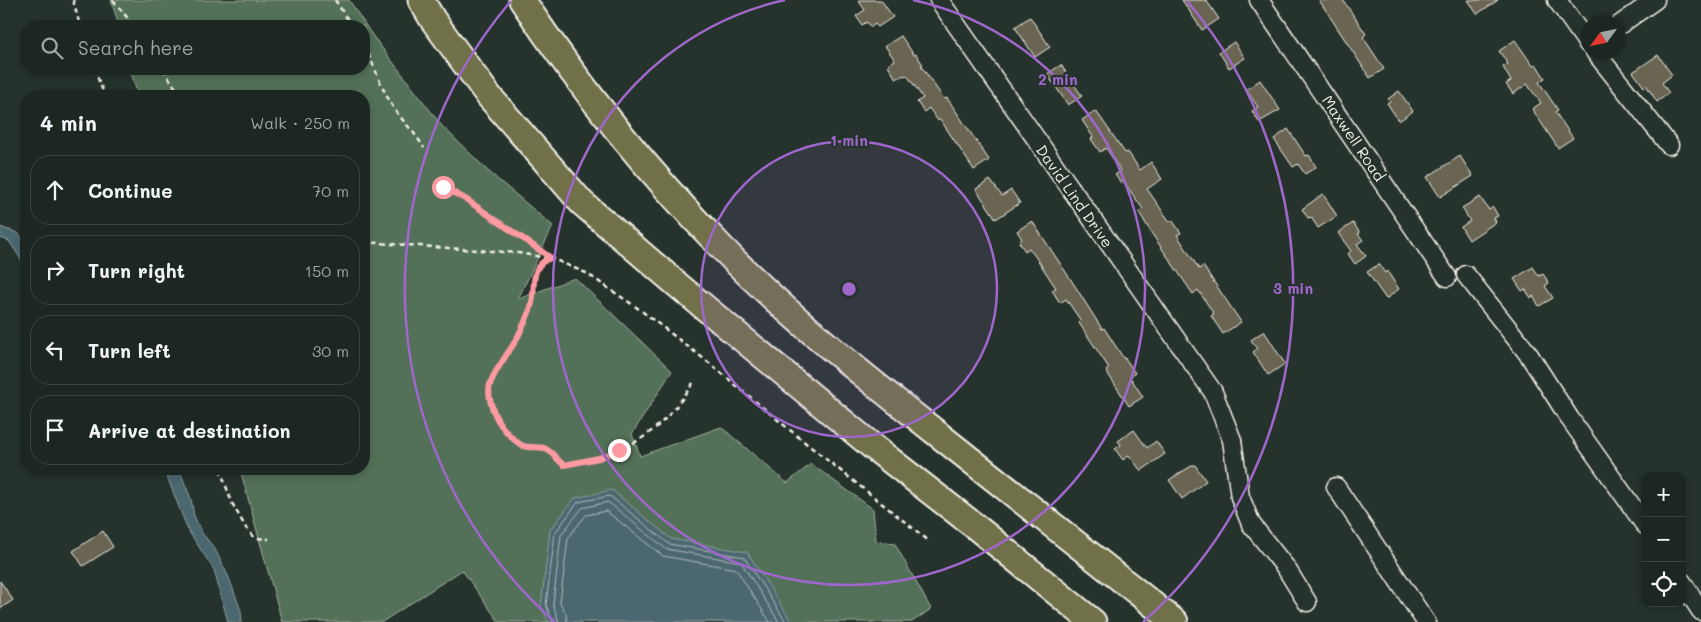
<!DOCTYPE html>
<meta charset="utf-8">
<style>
body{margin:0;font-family:Mali,sans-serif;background:#252e2a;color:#f1f3f6}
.controls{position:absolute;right:15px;bottom:15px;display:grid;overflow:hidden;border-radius:10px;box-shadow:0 2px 8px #0003}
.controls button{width:45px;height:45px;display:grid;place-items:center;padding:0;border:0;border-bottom:1px solid #3a4340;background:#1c2622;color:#f1f3f6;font:25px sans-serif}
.compass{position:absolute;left:1581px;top:15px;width:45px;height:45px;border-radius:50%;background:#1c2622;box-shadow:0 2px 8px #0003;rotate:237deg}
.stop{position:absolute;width:15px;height:15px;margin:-11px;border:4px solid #ff9aa2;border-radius:50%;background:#fff}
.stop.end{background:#ff9aa2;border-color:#fff;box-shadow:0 1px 5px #0008}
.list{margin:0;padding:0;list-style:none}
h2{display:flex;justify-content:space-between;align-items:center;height:65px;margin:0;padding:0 20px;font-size:21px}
h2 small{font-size:16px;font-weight:400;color:#a0a5a5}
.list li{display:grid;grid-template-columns:32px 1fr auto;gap:15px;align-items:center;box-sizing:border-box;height:70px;margin:0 10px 10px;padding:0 10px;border:1px solid #3a4340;border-radius:20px}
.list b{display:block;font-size:19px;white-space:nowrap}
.list em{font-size:16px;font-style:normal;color:#a0a5a5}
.icon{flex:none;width:28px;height:28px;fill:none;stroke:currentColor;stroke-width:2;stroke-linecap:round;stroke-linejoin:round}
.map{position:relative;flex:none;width:1701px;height:622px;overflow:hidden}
.search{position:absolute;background:#1c2622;box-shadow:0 2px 8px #0003;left:20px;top:20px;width:350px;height:55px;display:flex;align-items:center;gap:12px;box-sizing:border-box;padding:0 18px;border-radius:20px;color:#a0a5a5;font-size:19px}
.panel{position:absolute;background:#1c2622;box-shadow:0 2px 8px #0003;left:20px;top:90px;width:350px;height:385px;border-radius:20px}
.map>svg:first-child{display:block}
.green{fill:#527159;stroke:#a3b1a0}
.water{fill:#4b6871;stroke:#8f9fa1}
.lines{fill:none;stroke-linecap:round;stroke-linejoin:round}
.shore{stroke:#b0bab8;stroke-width:1}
.building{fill:#6a6552;stroke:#f4f1e8}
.minor-casing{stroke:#f4f1e8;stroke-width:21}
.highway-casing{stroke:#f4f1e8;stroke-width:29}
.path{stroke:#f4f1e8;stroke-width:2.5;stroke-dasharray:5 4;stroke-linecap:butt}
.minor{stroke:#26332d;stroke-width:18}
.highway{stroke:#70704a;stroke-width:25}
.route{stroke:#ff9aa2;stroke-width:6}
.ring{fill:none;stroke:#9f67cb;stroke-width:2.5}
.labels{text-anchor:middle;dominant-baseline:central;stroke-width:4.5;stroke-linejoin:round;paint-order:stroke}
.street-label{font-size:15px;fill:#f4f1e8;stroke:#26332d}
.centre{fill:#9f67cb;stroke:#26332d;stroke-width:2.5}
.ring-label{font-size:15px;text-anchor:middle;font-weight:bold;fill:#9f67cb;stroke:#26332d;stroke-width:4.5;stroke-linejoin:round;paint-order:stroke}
</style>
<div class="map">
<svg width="1701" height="622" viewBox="0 0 1701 622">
<rect width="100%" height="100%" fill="#26332d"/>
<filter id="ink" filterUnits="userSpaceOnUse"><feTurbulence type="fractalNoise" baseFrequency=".02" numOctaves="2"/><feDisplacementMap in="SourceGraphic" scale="10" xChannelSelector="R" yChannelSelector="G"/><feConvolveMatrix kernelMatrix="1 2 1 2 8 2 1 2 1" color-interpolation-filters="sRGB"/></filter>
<g filter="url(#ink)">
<!-- green -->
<path class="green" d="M111,0H349L372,35L442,126L489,172L553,226L518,299L575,278L672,371L632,434L640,456L721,427L787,483L811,464L873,509L876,541L895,544L931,609L912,622H499L462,570L382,622H282L240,469H364V96H138L130,69H364V26H119Z"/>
<!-- water -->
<path class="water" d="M0,227L18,233L26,243V267L9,241L0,238Z
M164,469H179L191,499L194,516L202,533L215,549L229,578L241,611L242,622H228L214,570L188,530Z
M612,490L671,539L747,552L792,622H549L541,607L550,530L575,498Z"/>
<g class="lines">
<!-- shore -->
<path class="shore" d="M553,622L546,605L555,533L578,502L610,496L669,544L744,557L786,622
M559,622L553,604L561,535L582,508L608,502L666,549L741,562L779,622
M567,622L566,614L560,603L568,538L586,515L606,511L663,556L736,569L770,622"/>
</g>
<!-- building -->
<path class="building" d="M858,0H881L893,17L878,27L875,24L871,27L867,22L862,25L856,16L865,10Z
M1182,0H1206L1219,19L1202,30Z
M1319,0H1343L1366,34L1363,37L1384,69L1370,78Z
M1468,0H1498L1477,14Z
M1030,17L1050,47L1035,57L1015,27Z
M901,36L914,55L916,54L923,65L921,66L944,99L947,98L989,160L974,170L940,119L938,121L929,108L924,112L917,102L923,98L907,75L905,76L904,75L896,79L888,65L895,60L885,46Z
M1515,40L1533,66L1536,64L1545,78L1539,82L1558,110L1555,112L1573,138L1558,148L1532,109L1541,103L1527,84L1513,94L1506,84L1511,81L1503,67L1508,64L1499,51Z
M1234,42L1245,58L1229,68L1219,52Z
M1658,55L1672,75L1662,83L1669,93L1657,102L1646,85L1644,87L1633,72Z
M1061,65L1082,96L1068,105L1047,74Z
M1260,80L1280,110L1259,122L1252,111L1258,107L1246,90Z
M1399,91L1413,111L1399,121L1387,103L1390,101L1388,99Z
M1096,111L1125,153L1128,152L1140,170L1151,162L1162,179L1147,189L1170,222L1172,220L1181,233L1177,235L1199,269L1203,266L1241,322L1223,334L1211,316L1214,314L1198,290L1193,294L1152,234L1139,212L1143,209L1123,181L1121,183L1115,175L1121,171L1106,148L1100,152L1091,139L1093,137L1082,120Z
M1288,129L1306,156L1309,155L1316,167L1305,174L1298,164L1293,167L1274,139Z
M1460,156L1473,176L1440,197L1427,177Z
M990,180L1002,196L1011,190L1020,203L996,219L976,189Z
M1323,194L1337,216L1318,228L1311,217L1308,218L1302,209Z
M1480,197L1489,210L1493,207L1498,216L1494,218L1496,222L1469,240L1461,227L1470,221L1462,208Z
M1032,221L1075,286L1102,329L1104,328L1124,359L1125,358L1135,373L1130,377L1143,397L1129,406L1106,371L1109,368L1079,323L1081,321L1066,299L1060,303L1052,290L1056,288L1037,259L1029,248L1025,251L1019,242L1022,239L1017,231Z
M1353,223L1360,233L1358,234L1363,240L1357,244L1366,256L1355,264L1348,254L1351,251L1338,233Z
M1379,264L1385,273L1387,271L1399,289L1386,299L1367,272Z
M1533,267L1539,276L1543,274L1549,283L1545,286L1553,298L1539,306L1533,296L1531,298L1525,289L1522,291L1514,279Z
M1264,331L1285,364L1268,375L1253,352L1257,349L1251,340Z
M1134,430L1147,448L1156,441L1165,454L1141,471L1129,455L1123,460L1115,449L1121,445L1118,441Z
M1193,465H1195L1206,481L1182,499L1169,480Z
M103,531L113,547L83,566L73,551Z
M0,581L13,600L0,609Z"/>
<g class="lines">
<defs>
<path id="minor" d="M939,0L1213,392L1232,440L1240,497L1251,524L1286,568L1307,602
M1259,0L1447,277
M1557,0L1588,44
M1618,26L1655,0
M1595,52L1669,145
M1466,275L1529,355L1570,419L1645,525
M1336,487L1426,622
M1682,582L1701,611"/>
<path id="highway" d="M421,0L433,20L488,95L582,203L680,287L872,446L976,527L1093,622
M522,0C581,89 648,172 722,248C789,317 864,376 939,435C1018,498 1097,560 1175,622"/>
</defs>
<!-- minor casing -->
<use href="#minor" class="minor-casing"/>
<!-- highway casing -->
<use href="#highway" class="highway-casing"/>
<!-- path -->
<path class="path" d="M73,0L80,26
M113,0L134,26
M335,0L352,26
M364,46C374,63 379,83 389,100C398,118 414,130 424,148
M94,69L105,96
M163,69L181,96
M443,187L467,200L551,258
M364,242L518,253L548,258
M693,383C660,435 624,456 564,465C557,460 552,451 544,448C537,446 529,449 521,445C512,439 501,427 496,417C482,386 491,380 507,354C516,342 524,325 530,310C538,290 525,267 551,258L586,273L639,309L708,362L802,440L929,541
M220,469L232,503L246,528L255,538L269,539"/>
<!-- minor -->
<use href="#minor" class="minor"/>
<!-- highway -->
<use href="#highway" class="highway"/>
</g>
</g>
<g class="lines" filter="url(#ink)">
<!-- route -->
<path class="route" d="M443,187L467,200L551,258C526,266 538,291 530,310C524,325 516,342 507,354C491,380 482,386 496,417C501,427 512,439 521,445C529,449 537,446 544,448C552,451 557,460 564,465L599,458L619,450"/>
</g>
<!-- distance rings -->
<circle cx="849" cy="289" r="148" fill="#9f67cb" fill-opacity=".12"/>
<g class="ring">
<circle cx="849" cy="289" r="148"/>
<path d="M913 0A296 296 0 1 1 785 0"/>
<path d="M555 622A444 444 0 0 1 511 1M1187 1A444 444 0 0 1 1143 622"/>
</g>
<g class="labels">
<!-- street labels -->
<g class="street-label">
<text transform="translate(1354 138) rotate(56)">Maxwell Road</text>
<text transform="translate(1075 196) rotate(55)">David Lind Drive</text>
</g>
</g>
<circle cx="849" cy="289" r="8" class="centre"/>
<g class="ring-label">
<text x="1058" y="85">2 min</text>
<text x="849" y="146">1 min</text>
<text x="1293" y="294">3 min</text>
</g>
</svg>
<div class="controls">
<button>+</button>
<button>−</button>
<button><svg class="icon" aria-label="locate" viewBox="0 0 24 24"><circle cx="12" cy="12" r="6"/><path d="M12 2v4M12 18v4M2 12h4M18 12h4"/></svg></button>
</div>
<svg class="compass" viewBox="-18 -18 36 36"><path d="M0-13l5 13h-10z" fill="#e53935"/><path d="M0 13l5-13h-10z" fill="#a0a5a5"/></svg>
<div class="stop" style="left:443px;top:187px"></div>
<div class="stop end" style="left:619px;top:450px"></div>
<div class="search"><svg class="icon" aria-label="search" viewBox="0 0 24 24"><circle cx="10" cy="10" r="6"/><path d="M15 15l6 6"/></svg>Search here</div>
<section class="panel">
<h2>4 min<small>Walk · 250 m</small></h2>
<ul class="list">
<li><svg class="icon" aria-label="ahead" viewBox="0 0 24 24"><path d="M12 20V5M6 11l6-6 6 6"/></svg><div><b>Continue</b></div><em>70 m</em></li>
<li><svg class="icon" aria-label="right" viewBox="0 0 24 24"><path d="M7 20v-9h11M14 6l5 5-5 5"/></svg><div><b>Turn right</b></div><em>150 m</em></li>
<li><svg class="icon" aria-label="left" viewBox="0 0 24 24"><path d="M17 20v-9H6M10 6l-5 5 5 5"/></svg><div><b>Turn left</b></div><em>30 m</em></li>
<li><svg class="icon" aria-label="arrive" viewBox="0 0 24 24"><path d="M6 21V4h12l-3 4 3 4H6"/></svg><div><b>Arrive at destination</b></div></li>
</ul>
</section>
</div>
